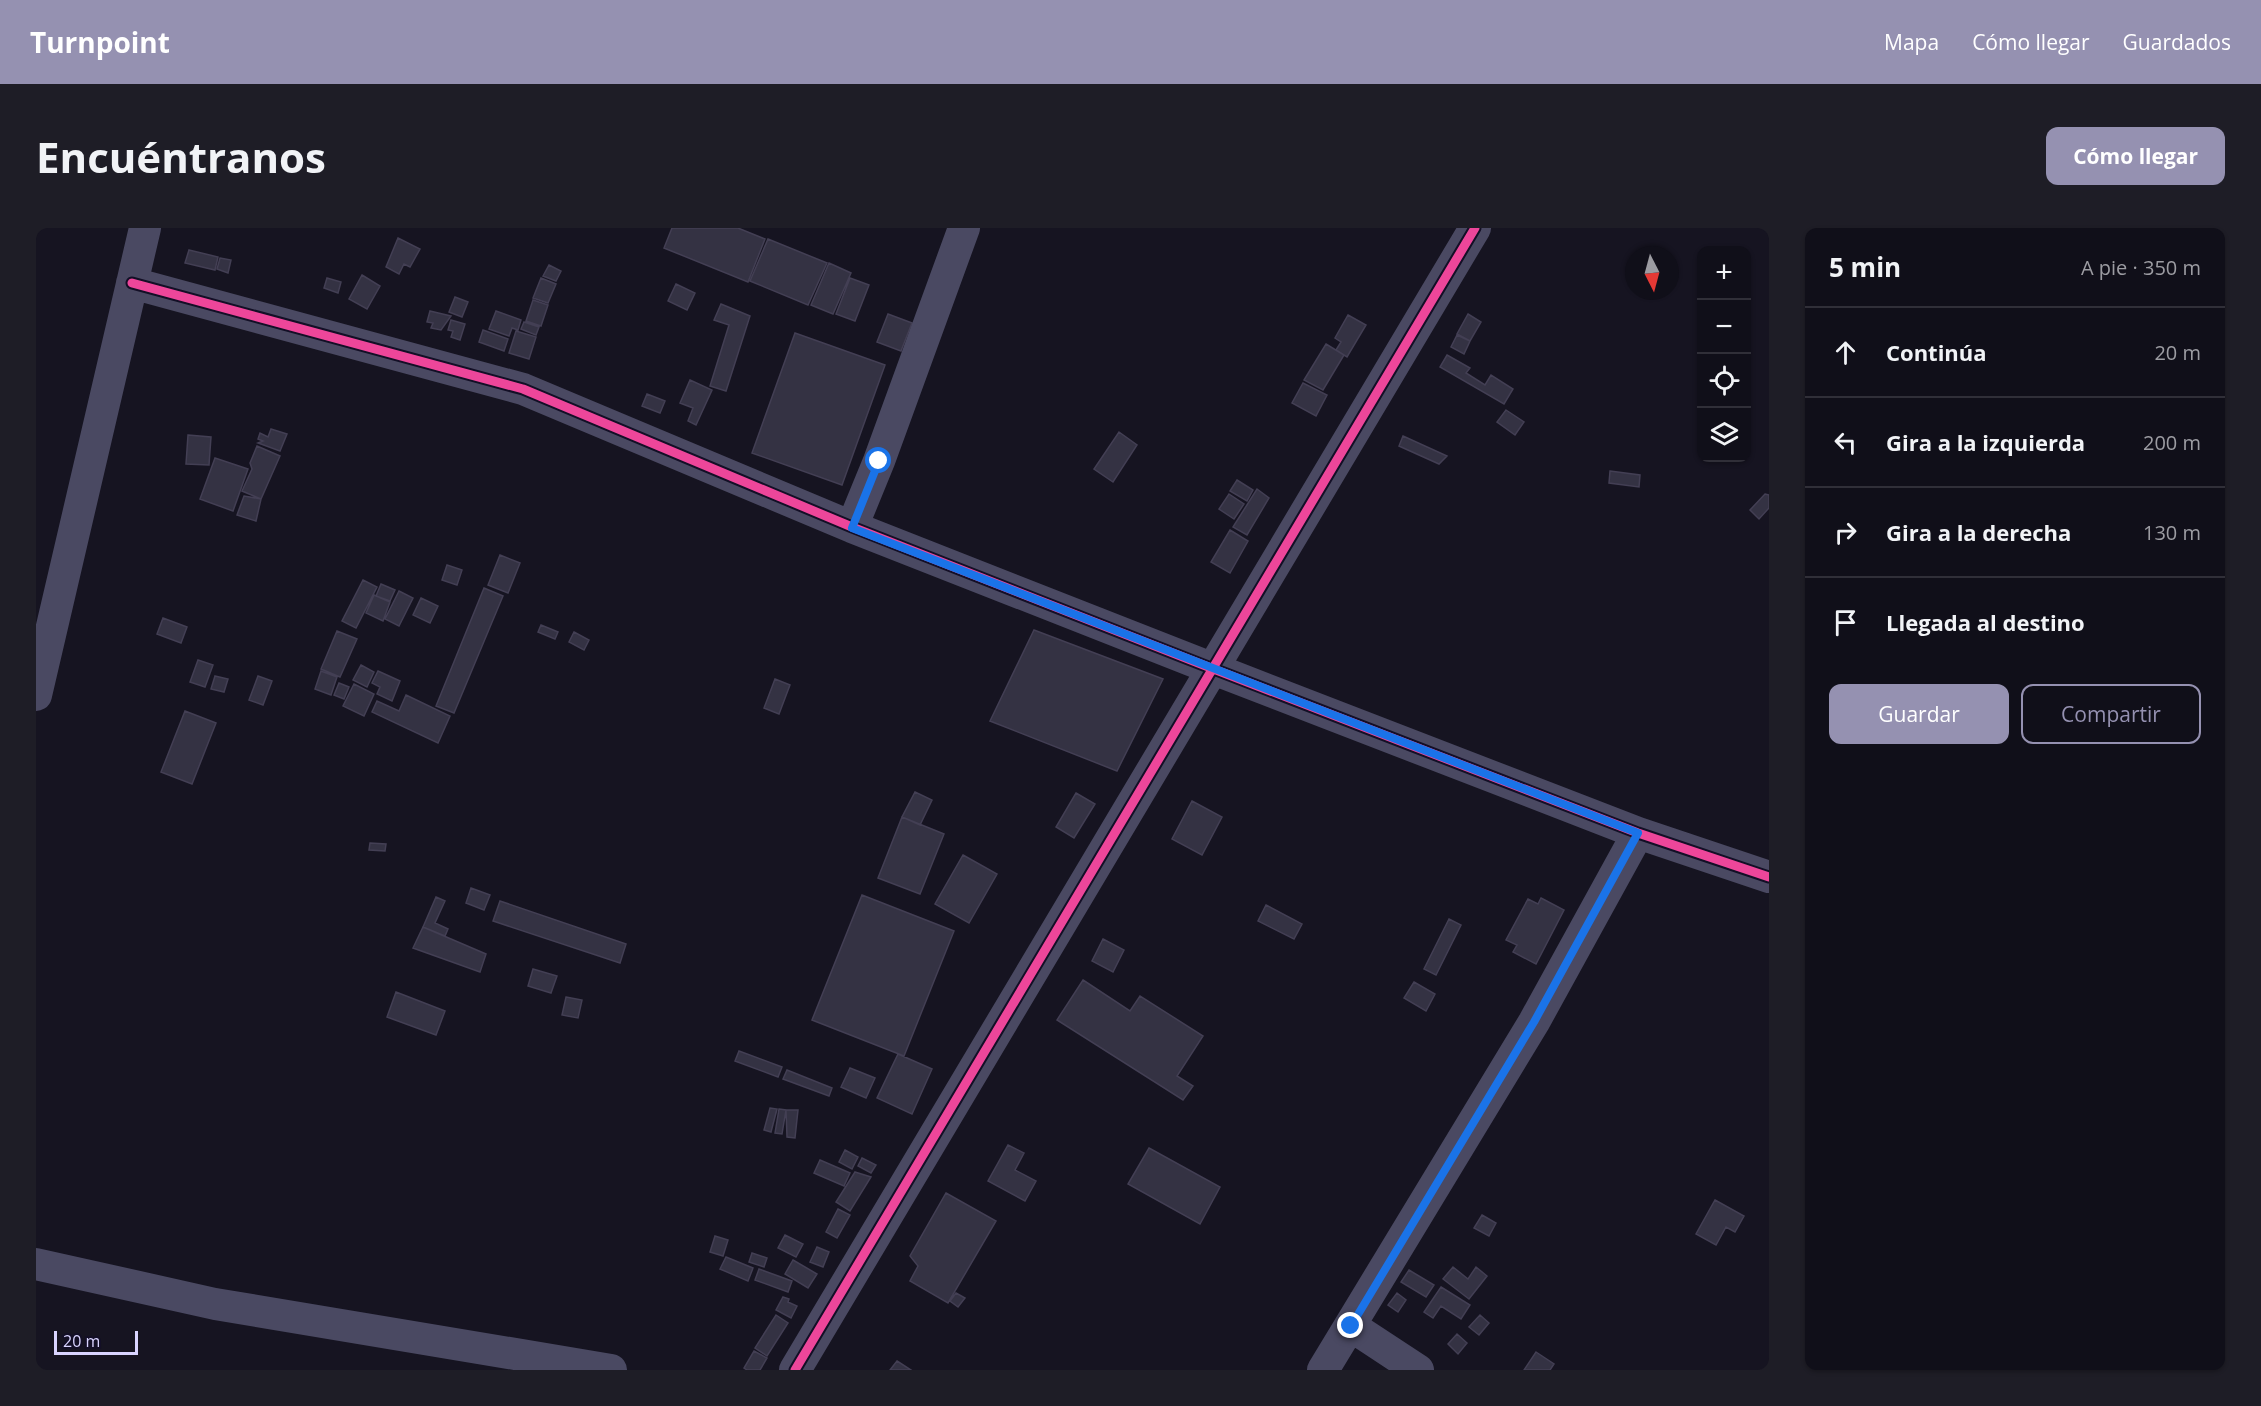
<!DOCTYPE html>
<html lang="es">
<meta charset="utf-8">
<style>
body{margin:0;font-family:"Open Sans",sans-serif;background:#1e1d26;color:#f1f3f6}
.controls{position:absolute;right:18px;top:18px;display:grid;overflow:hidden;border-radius:12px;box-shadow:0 2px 4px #0004}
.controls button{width:54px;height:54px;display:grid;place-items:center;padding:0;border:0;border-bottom:2px solid #302f38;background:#100f19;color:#f1f3f6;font:30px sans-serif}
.compass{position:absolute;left:1589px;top:18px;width:54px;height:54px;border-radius:50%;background:#100f19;box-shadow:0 2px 4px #0004;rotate:174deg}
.scale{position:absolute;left:18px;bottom:15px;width:84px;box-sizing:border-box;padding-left:6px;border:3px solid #d9d4ff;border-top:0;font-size:16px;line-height:21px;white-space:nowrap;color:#d9d4ff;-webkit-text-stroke:4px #130f26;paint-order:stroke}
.stop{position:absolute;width:18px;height:18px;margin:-14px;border:4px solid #1a73e8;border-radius:50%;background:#fff}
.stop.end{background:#1a73e8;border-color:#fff;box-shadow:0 2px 6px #0008}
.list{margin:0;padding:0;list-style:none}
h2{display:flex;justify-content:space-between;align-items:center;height:78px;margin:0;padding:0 24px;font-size:26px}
h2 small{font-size:20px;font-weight:400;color:#9c9ca2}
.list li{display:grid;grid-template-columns:39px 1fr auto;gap:18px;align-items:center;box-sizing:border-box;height:90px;padding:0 24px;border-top:2px solid #302f38}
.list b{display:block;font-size:22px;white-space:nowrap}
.list em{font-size:20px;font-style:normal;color:#9c9ca2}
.actions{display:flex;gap:12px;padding:18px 24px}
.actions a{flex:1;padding:14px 0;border:2px solid #9591b1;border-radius:12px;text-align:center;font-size:21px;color:#9591b1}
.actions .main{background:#9591b1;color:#fff}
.icon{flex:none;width:33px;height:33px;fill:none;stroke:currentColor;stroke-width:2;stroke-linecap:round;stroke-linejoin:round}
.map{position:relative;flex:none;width:1733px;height:1142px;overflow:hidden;border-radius:12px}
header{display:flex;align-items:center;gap:36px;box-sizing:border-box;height:84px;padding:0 30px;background:#9591b1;color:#fff}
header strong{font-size:28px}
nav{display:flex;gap:33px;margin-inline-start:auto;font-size:21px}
.intro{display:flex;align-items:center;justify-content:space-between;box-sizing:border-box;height:144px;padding:0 36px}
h1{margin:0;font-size:42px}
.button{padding:15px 27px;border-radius:12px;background:#9591b1;color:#fff;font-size:21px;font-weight:700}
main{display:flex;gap:36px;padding:0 36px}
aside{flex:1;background:#100f19;border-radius:12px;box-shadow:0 2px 4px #0004}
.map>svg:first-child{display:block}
.building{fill:#343243;stroke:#433f54;stroke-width:1.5}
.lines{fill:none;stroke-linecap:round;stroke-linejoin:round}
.minor{stroke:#4a4962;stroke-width:32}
.cycleway-casing{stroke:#130f26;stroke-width:13}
.cycleway{stroke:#ed469a;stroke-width:9}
.route{stroke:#1a73e8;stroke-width:8}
</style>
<header>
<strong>Turnpoint</strong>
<nav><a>Mapa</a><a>Cómo llegar</a><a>Guardados</a></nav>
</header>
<div class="intro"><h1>Encuéntranos</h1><a class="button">Cómo llegar</a></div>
<main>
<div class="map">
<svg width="1733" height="1142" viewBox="0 0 1733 1142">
<rect width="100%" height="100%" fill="#161421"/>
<!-- building -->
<path class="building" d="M636,0H702L729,11L712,54L628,20Z
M362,10L384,21L374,39L368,36L363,46L350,39Z
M732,11L791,35L772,77L714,53Z
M153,22L182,29L179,42L149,35Z
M184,30L195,32L192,45L181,41Z
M793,35L815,45L797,86L775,77Z
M513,37L525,43L520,53L507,48Z
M326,47L344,58L331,81L313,71Z
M291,50L305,54L302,65L288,60Z
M505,50L520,56L512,75L497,70Z
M814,50L833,57L819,93L800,86Z
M640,56L659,65L651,82L632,73Z
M419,69L432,74L426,89L413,84Z
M497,72L512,77L505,98L490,93Z
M685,76L714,88L690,163L674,158L693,97L678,92Z
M394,83L415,88L405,102L395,100L397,95L391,94Z
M460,83L485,92L482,102L476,100L473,108L453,101Z
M852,86L876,95L865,123L841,114Z
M1432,86L1445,94L1434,113L1421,106Z
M1312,87L1330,97L1311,129L1300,122L1305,114L1299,110Z
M415,92L429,96L424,112L415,109L417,103L412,102Z
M488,94L503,99L500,107L485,101Z
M447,102L472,111L468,123L443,114Z
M480,103L500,109L493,131L473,125Z
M759,105L849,137L806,257L716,225Z
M1421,107L1434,113L1428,126L1415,119Z
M1290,116L1308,127L1287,162L1268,152Z
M1411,127L1434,140L1430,145L1449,157L1455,147L1477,161L1468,176L1404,139Z
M654,152L676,162L660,197L652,193L657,180L644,175Z
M1267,155L1291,167L1280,188L1256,175Z
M611,166L629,173L624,185L606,178Z
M1470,182L1488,194L1479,207L1461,194Z
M235,201L251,206L244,223L222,215L227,213L222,211L224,205L232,209Z
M1083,204L1101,217L1077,254L1058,241Z
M152,207L175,209L173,237L150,236Z
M1367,208L1411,228L1403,236L1363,218Z
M221,218L244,228L225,271L206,263L216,241L214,235Z
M179,230L212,241L197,283L164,271Z
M1574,243L1604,247L1603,259L1573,255Z
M1201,252L1217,262L1211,273L1194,263Z
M1221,261L1233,270L1211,307L1197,299Z
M1193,266L1208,276L1198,291L1183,281Z
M1729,266L1733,267V280L1723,291L1714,282Z
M208,268L225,271L220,293L201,287Z
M1194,302L1212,313L1194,345L1175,334Z
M464,327L484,335L472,365L452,357Z
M411,337L426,342L421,357L406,352Z
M327,352L341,359L320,400L306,393Z
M345,356L359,362L354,373L340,368Z
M448,360L467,368L418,485L400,478Z
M363,363L377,370L363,398L349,391Z
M338,367L354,374L347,393L330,385Z
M385,370L402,378L394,395L377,387Z
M127,390L151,399L145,415L121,406Z
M505,397L522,404L519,411L502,404Z
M998,402L1127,451L1081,543L954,493Z
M301,403L321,411L304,449L285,441Z
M538,404L553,412L548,422L533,414Z
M162,432L177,437L169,459L154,454Z
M325,437L338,444L331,459L317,452Z
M285,443L301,449L295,467L279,461Z
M342,443L364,453L356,473L341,466L344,459L336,455Z
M179,448L192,451L188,464L175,461Z
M222,448L236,453L227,477L213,472Z
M739,451L754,457L743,486L728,480Z
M303,455L313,459L308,471L298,467Z
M318,456L338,466L328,488L307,478Z
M370,467L414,488L402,515L336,484L341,473L363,483Z
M149,483L180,495L156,556L125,544Z
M879,564L896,572L884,597L866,589Z
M1040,565L1059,576L1038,610L1020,599Z
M1156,573L1186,589L1166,627L1136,611Z
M866,589L908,606L884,666L842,650Z
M334,615L350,616L349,623L333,622Z
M927,627L961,646L933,695L899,676Z
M435,660L454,667L448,682L430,675Z
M826,667L918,703L868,828L776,792Z
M400,669L409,673L399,695L412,701L409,708L387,699Z
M1505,670L1528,682L1500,736L1477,724L1481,717L1470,712L1492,671L1502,676Z
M464,673L590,716L584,735L457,693Z
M1230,677L1266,696L1258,711L1222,693Z
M1413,691L1425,697L1400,747L1388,741Z
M387,699L450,726L444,744L377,720Z
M1067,711L1088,722L1077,744L1056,733Z
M497,741L521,748L515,765L492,758Z
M1047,752L1094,783L1104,768L1167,808L1141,848L1157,858L1147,872L1021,792Z
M1378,754L1399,766L1390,783L1368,770Z
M360,764L409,783L400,807L351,789Z
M530,769L546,772L542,790L526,787Z
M703,823L746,839L742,849L699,833Z
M862,826L896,841L876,886L841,870Z
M814,840L839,850L830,870L805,859Z
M751,842L796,860L793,868L747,851Z
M734,880L741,881L735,904L728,902Z
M743,881L750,882L746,906L739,905Z
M750,882H762L759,910L751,909Z
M972,917L988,925L979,942L1000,953L989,973L952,953Z
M1113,920L1184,959L1164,996L1092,956Z
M809,922L822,929L816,941L803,934Z
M826,930L840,937L835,945L822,938Z
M784,932L814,945L808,958L778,945Z
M819,944L835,949L814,983L800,974Z
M910,965L960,993L912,1075L874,1053L882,1038L874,1028Z
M1679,972L1708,988L1699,1004L1690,999L1680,1017L1660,1006Z
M802,981L814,987L801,1010L790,1004Z
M1446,987L1460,995L1453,1008L1438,1000Z
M749,1007L767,1016L760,1029L742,1020Z
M679,1008L692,1012L687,1028L674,1024Z
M781,1019L793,1024L787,1039L774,1034Z
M716,1025L731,1030L728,1039L713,1034Z
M690,1029L717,1040L712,1053L684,1041Z
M757,1032L781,1046L772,1060L749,1046Z
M1417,1039L1432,1051L1440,1039L1451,1048L1433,1071L1407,1051Z
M723,1041L756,1053L752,1064L719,1052Z
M1373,1042L1398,1057L1390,1069L1365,1054Z
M1405,1059L1434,1077L1425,1091L1405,1078L1397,1090L1388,1084Z
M920,1065L929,1070L922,1079L914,1073Z
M1361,1065L1370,1072L1362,1084L1352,1077Z
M747,1069L753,1071L752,1074L761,1078L755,1090L740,1082Z
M740,1087L752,1095L731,1128L719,1120Z
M1444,1087L1453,1095L1443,1107L1433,1099Z
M1421,1106L1431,1115L1422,1126L1412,1116Z
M718,1123L731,1130L724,1142H711L708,1140Z
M1500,1124L1518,1136L1514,1142H1488Z
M861,1133L875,1142H854Z"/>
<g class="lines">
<!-- minor -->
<path class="minor" d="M96,55L487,161L816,299L1175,440L1602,605L1733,649
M816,299L843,233L928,0
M0,467L109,0
M0,1036L179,1076L575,1142
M1315,1098L1382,1142
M759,1142L1439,0
M1287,1142L1498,794L1602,605"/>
<defs>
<path id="cycleway" d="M96,55L487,161L816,299L1175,440L1602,605L1733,649
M759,1142L1439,0"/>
</defs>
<!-- cycleway casing -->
<use href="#cycleway" class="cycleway-casing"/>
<!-- cycleway -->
<use href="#cycleway" class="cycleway"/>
</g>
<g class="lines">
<!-- route -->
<path class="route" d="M843,233L816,300L1602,605L1498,794L1315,1098"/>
</g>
</svg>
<div class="controls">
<button>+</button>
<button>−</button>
<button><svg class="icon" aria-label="locate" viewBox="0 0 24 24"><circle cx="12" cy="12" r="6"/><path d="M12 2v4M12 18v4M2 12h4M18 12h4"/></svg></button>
<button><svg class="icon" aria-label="layers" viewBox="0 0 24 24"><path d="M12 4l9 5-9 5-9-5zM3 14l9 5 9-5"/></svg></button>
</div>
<svg class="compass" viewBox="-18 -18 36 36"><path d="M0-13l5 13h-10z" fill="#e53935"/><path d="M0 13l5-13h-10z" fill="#9c9ca2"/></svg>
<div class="scale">20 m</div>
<div class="stop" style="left:843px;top:233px"></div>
<div class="stop end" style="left:1315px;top:1098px"></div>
</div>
<aside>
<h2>5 min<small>A pie · 350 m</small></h2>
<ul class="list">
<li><svg class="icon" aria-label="ahead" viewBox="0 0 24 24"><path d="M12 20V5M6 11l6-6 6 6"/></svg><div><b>Continúa</b></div><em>20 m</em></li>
<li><svg class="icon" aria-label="left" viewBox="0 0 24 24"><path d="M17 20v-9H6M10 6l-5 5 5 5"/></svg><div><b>Gira a la izquierda</b></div><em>200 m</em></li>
<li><svg class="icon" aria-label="right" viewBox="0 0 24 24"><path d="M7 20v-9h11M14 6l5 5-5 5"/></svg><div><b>Gira a la derecha</b></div><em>130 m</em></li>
<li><svg class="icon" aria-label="arrive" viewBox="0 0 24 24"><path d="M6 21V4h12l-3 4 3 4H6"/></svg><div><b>Llegada al destino</b></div></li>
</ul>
<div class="actions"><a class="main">Guardar</a><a>Compartir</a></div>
</aside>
</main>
